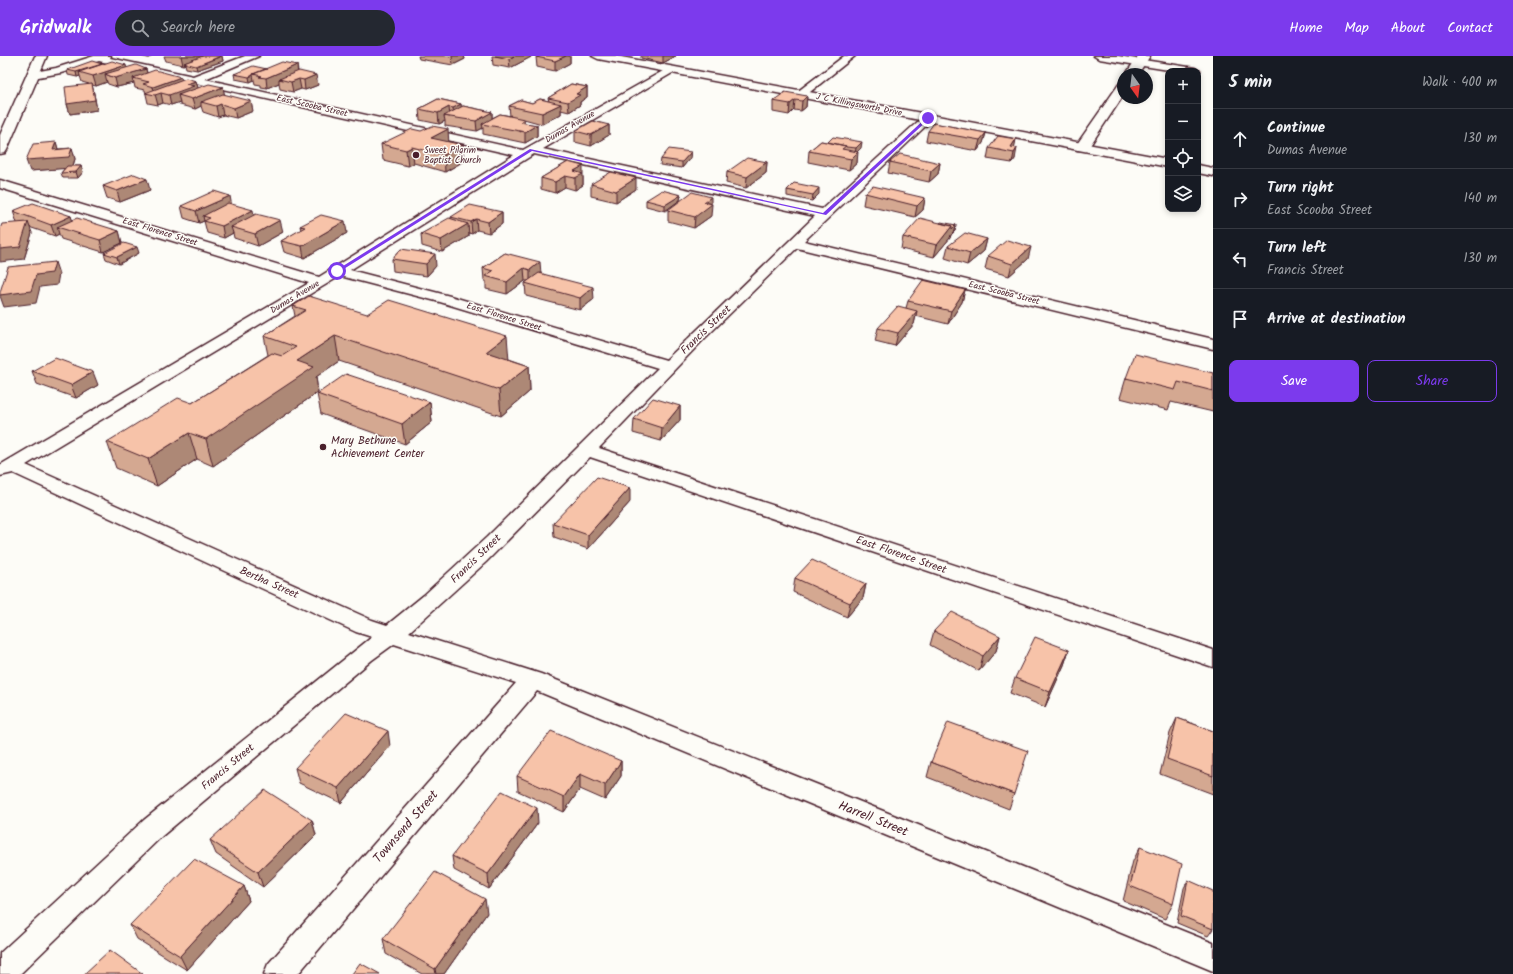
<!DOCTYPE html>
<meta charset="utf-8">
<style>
body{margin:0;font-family:Kalam,sans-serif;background:#242831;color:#f1f3f6}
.controls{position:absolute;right:12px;top:12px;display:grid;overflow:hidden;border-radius:8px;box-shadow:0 2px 6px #0003}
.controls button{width:36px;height:36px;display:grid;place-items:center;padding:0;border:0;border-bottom:1px solid #363941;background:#171b24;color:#f1f3f6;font:20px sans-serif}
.compass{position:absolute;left:1117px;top:12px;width:36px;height:36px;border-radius:50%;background:#171b24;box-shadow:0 2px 6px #0003;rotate:166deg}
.stop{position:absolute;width:12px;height:12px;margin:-9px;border:3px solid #7c3aed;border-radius:50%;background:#fff}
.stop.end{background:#7c3aed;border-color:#fff;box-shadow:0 1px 4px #0008}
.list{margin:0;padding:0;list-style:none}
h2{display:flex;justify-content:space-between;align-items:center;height:52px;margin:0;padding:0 16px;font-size:17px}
h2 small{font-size:13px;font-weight:400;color:#9ea1a6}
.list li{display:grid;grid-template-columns:26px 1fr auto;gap:12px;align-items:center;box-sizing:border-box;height:60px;padding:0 16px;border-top:1px solid #363941}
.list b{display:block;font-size:15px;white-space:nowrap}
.list p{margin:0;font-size:13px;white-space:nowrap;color:#9ea1a6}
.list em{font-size:13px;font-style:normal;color:#9ea1a6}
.actions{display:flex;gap:8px;padding:12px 16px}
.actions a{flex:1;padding:9px 0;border:1px solid #7c3aed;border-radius:8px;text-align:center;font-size:14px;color:#7c3aed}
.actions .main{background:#7c3aed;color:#fff}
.icon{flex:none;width:22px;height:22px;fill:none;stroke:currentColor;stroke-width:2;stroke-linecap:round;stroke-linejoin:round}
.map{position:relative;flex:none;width:1213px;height:918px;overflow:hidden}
header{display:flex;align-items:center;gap:24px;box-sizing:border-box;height:56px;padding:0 20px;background:#7c3aed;color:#fff}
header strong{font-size:19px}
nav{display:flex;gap:22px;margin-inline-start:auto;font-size:14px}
.search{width:280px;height:36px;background:#242831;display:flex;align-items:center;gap:10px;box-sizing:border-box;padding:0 14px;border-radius:22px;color:#9ea1a6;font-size:15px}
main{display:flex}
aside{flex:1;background:#171b24}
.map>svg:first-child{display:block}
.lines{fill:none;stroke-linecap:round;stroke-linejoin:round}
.minor-casing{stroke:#4a1f2b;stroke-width:3}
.tertiary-casing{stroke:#4a1f2b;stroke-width:3}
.secondary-casing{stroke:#4a1f2b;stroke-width:3}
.minor{fill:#fdfcf7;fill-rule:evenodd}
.tertiary{fill:#fdfcf7;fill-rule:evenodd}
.secondary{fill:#fdfcf7;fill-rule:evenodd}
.wall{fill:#d4a891;stroke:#4a1f2b}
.shaded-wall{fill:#ad8876;stroke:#4a1f2b}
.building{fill:#f7c3a9;stroke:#4a1f2b}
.route{fill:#7c3aed}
.poi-dot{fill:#4a1f2b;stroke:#fdfcf7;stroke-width:1.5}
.labels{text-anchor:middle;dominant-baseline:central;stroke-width:3;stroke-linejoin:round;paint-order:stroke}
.far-street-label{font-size:9px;fill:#4a1f2b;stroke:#fdfcf7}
.far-poi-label{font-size:9px;fill:#4a1f2b;stroke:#fdfcf7;text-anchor:start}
.street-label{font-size:11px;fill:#4a1f2b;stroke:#fdfcf7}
.poi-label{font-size:11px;fill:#4a1f2b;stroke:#fdfcf7;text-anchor:start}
.near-street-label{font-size:13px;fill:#4a1f2b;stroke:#fdfcf7}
</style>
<header>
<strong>Gridwalk</strong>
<div class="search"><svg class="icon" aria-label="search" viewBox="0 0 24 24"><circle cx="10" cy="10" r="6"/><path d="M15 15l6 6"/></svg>Search here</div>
<nav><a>Home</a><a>Map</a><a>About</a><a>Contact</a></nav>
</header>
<main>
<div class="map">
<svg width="1213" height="918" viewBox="0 0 1213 918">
<rect width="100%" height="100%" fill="#fdfcf7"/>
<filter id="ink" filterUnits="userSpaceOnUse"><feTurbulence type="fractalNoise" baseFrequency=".025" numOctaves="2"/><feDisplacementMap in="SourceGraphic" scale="8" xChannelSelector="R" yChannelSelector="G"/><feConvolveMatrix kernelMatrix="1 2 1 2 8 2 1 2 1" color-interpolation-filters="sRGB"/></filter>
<g filter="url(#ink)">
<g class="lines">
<defs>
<path id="minor" d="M94,0H111L110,2L193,20L245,0H259L205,23L523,94L670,11L675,14L674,16L543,93L822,153L924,60H932L934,62L932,64L804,185L1213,283V293L797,192L705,282L599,392L1213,594V611L590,401L486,506L409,576L541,618L1213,887V915L537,635L298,918H264L268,908L516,627L394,588L372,604L162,780L20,918H0V897L144,764L372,581L356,576L13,417L0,420V409L309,227L0,132V124L319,221L514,99L99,5L61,17L33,22L28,19L29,17L56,12ZM534,98L815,160L666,304L450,240L350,214ZM340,220L440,246L658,312L487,481L424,539L387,569L372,564L26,409Z
M844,0H855L805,40H797L796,38L797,36Z
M1094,0H1118L1195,12L1200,15L1198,17V15H1175L1099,3Z"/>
<path id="tertiary" d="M35,0H47L7,94L5,97L0,98V79Z
M1138,0H1150L1138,18H1126Z
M1123,27V40L1087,94H1077L1075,91L1119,28Z"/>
<path id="secondary" d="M592,0H616L1168,103V111L598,3Z
M1198,109L1213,112V120L1198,117Z"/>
</defs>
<!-- minor casing -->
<use href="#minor" class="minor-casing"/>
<!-- tertiary casing -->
<use href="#tertiary" class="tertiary-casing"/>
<!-- secondary casing -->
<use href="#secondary" class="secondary-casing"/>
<!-- minor -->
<use href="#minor" class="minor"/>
<!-- tertiary -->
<use href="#tertiary" class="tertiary"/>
<!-- secondary -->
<use href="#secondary" class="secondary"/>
</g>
<!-- wall -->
<path class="wall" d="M140,0H153L148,2Z
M164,0H222L223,5L197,14L186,12L185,8L183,9L166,5Z
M418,0H464L465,3L453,9L419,3Z
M492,0H531V1L510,12L493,9Z
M539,0H570V7L555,15L537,11L536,1Z
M641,0H676L663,7L641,2Z
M102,9L127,12L146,13L147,17L182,24L196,25L198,32L223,31L224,38L253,55L236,62L223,59L218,61L203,56L201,50L195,53L180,49V46L171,49L163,47L158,49L148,47L145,34L135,32L134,27L117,31L108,28L107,26L96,30L92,29L94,38L97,54L70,58L67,48L89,28L82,26L80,20L77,21L68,19L67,14Z
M297,9L298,15L318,29L305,34L301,33L293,36L280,33L279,27L267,32L261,31V29L255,28L254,24L250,26L235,23L234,18L267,13Z
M571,28L587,31V41L580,46V49L569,56L561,54V58L542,68L524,63V67L537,69V80L525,87L483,78V72L477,75L445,70V65L439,68L420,64L419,53L438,43L461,48V51L463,50L492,56V62L500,58L511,60H510L509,50L521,44L532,47L540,43L549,45L548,42Z
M807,40L806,51L801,55L794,54L789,59L773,56V45Z
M609,69V79L591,90L575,86V75Z
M928,75L986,77L983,87L977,95L926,85Z
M1016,83L1014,91L1015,103L1012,107L987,103L989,92Z
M821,85L861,92L857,96V107L849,114L808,106L809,95Z
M56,86L58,93L72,92L75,103L73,110H81L83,116L78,122H63L61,117L65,112L30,115Z
M449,86L464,105L445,116L414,107L408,110L383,104L381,88Z
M690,102L682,112L660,109L661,103Z
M568,106L583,121V129L575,134L565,131L555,137L541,133V122Z
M767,106L766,117L746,132L726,127L727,116Z
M890,106L940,107L938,118L929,126L888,117Z
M591,128L636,133L616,146L591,140Z
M103,130L150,134L120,146L107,142Z
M787,134L819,138L812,145L787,140Z
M865,137L925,142L923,154L915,161L863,149Z
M681,139L680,144L665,155L646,150V144Z
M231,148L254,159L283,176L258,190L234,182L233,177L224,182L207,177L204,165L199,167L184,162L181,150Z
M668,154L711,160L694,172L668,165Z
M13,155L71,160L72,164L119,175L122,187L103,196L61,183L59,178L55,180L29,171L32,177L24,203L17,167Z
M502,156V168L489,177L477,174L472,178L469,177V180L442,196L422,190L421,178L451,163V161Z
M940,167L956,169L955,175L951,179L950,182L934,201L901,193L903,181Z
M300,170L347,177L304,202L284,196L281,185L301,174Z
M987,183L984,195L967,209L945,202L948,190Z
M401,193L436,210L427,220L393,215L392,203Z
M104,197H139L119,208L106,203Z
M505,197L541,217L594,243L580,254L526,240L525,227L528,225H525L507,238L486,233V225L484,224L483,212Z
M988,200L1028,203L1009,220L985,213Z
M965,234L962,246L948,268L916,260L914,268L895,290L875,285L878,272L906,252L908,245Z
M293,250L509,303L529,310L530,335L501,360L339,305L316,321L318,336L213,410L197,403L157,430L116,412L107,386L192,347L268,299L264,280L295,260Z
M32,315L98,329L76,342L37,328Z
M1213,317V356L1171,346L1168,354L1120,342L1126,322Z
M317,338L430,346L432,366L405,388L321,358Z
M680,350V364L661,385L633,377L634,363Z
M630,446L588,493L554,481L553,467Z
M795,522L866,528L863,542L847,561L793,536Z
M934,575L1000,580L996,595L979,615L930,589Z
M1069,594L1064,609L1045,651L1010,637L1015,622Z
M1177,662L1213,675V738L1160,718L1170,677Z
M390,690L341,747L299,727L295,712Z
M621,705V720L605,744L580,733L564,756L518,735L517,720Z
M931,706L1014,738L1009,753L927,721Z
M312,764L316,779L263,831L216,798L210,784Z
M538,767L489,833L454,814L452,800Z
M1140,791L1173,848L1165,863L1123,845L1133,805Z
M1188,824L1213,873L1208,880L1177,867L1184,832Z
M244,830L249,845L187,914L137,883L130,869Z
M487,857L444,918H422L386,898L383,883Z"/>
<!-- shaded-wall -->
<path class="shaded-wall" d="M147,0H153L148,2Z
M181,0H206L184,7L185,8L183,9Z
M222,0L223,5L197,14L196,10Z
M452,0H464L465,3L453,9Z
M514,0H531V1L510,12L509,3Z
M566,0H570V7L555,15V5Z
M663,0H676L663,7Z
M102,8L103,13L79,16L80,20L77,21L76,16Z
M126,9L128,18L146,13L148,22H133L134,27L117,31L115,22L105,18L107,26L96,30L93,20Z
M297,9L298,19L279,23V27L267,32L266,22Z
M253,19L254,24L250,26L249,21Z
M316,19L318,29L305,34L304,24Z
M181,21L183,31L161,37L163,47L158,49L153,31Z
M299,23L301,33L293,36L291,26Z
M196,25L199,35L178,39L180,46L171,49L169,39L186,28Z
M92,28L94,38L97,54L70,58L67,48Z
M223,31L225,41L201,46V50L195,53L192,43Z
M587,31V41L580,46V49L569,56L568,46L576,38Z
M807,40L806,51L801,55L802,45Z
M795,44L794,54L789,59L790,48Z
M251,45L253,55L236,62L234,52Z
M221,48L223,59L218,61L216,50Z
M461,48L462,58L454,61L453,52Z
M561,48V58L542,68V57Z
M449,51L450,61L444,60L445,65L439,68L438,57Z
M492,56V66L482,68L483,72L477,75L476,65Z
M524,63L525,73L520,76V66Z
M537,69V80L525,87V76Z
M609,69V79L591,90V79Z
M448,73L449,89L433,97L431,82Z
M986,77L983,87L977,95L980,84Z
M1016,83L1014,94L1011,91Z
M56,86L59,97L72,92L75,103L72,112L30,115L26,104L53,94Z
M862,86L861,92L855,98L856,92Z
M463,89L464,105L445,116L444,99Z
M412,91L414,107L408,110L406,94Z
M1017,92L1015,103L1012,107L1014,97Z
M691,96L690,102L682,112V106Z
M858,96L857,107L849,114L851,103Z
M767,106L766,117L746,132L747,121Z
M940,107L938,118L929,126L931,115Z
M81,110L83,116L78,122L76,116Z
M583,110V129L575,134V122L574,115Z
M565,120V131L555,137V126Z
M636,122V133L616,146V135Z
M147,123L150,134L120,146L117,135Z
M819,132V138L812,145L813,139Z
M681,139L680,144L665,155V149Z
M230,140L232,151L203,160L204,165L199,167L196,155Z
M711,141V149L712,148L711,160L694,172L695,161L704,146Z
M925,142L923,154L915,161L917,150Z
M253,154L255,165L231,171L233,177L224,182L222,170Z
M502,156V168L489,177L488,166Z
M71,160L75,172L57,171L59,178L55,180L51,169Z
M476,163L477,174L472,178L471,166Z
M280,164L283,176L258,190L255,178Z
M345,165L347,177L304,202L302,190Z
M28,166L32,177L24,203L0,206V193Z
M468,168L469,180L442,196L441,184Z
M956,169L955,175L951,179L950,182L934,201L937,189L952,170Z
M119,175L122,187L103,196L100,184Z
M987,183L984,195L967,209L970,197Z
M137,191L139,197L119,208L117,201Z
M1031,191L1028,203L1009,220L1012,208Z
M435,198L436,210L427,220L426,208Z
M55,206L59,218L57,229L40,231L36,247L4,251L0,240V239L36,219Z
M540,206L541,218L530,226V214Z
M524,212L525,225L507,238V226Z
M593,231L594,243L580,254V242Z
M965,234L962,246L948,268L951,255Z
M917,255L914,268L895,290L898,277Z
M335,280L339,305L316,321L318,336L213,410L206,383L297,305Z
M507,280L509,305L486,296Z
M529,310L530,335L501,360L499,334Z
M93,316L98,329L76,342L71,329Z
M430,346L432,366L405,388L402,368Z
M680,350V364L661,385L662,372Z
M189,377L197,403L157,430L148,403Z
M630,432V446L588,493V479Z
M866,528L863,542L847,561L850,547Z
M1000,580L996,595L979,615L983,600Z
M1069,594L1064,609L1045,651L1050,636Z
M388,675L390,690L341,747L338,732Z
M621,705V720L605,744V729Z
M580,718V733L564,756V741Z
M537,752L538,767L489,833L488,818Z
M312,764L316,779L263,831L258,816Z
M244,830L249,845L187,914L180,900Z
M485,843L487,857L444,918H436L435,913Z"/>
<!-- building -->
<path class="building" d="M203,0H221L196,10L184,7Z
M495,0H514L509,3Z
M539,0H566L555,5L536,1Z
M92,5L102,8L76,16L67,14Z
M112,5L126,9L93,20L79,16Z
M282,6L297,9L266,22L259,21L262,20L253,18Z
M136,9L146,13L115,22L105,18Z
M253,10L267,13L253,18V19L249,21L234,18Z
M155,14L181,21L153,31L143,28L149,26L133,22Z
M299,15L316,19L304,24L299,23L291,26L279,23Z
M186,22L196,25L186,28L194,30L169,39L161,37L155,39L145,37Z
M92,28L95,44L67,48L65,31Z
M209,28L223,31L192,43L178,39Z
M571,28L587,31L576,38L580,39L568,46L548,42Z
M785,36L807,40L802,45L795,44L790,48L773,45Z
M223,38L251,45L234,52L221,48L216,50L201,46Z
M438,43L461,48L453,52L449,51L438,57L419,53Z
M540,43L561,48L542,57L509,50L521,44L532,47Z
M463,50L492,56L476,65L444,60Z
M500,58L524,63L520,66L537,69L525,76L482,68Z
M593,65L609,69L591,79L575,75Z
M934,67L986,77L980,84L928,75Z
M432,70L448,73L431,82L463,89L444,99L412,91L406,94L381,88L412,73L421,75Z
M998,80L1016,83L1011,91L1017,92L1014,97L989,92Z
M833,81L862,86L856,92L846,91V90L828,86Z
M821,85L846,90L842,93L858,96L851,103L809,95Z
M56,86L53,94L72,92L69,101L26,104L33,88Z
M669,93L691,96L682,106L661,103Z
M900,98L940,107L931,115L890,106Z
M747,102L767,106L747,121L727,116Z
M568,106L583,110L574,115L583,118L575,122L565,120L555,126L541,122Z
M67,110H81L76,116L61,117Z
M611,116L636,122L616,135L591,128Z
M134,118L147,123L117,135L103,130Z
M794,127L819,132L813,139L787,134Z
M873,130L925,142L917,150L865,137Z
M662,134L681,139L665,149L646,144Z
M214,135L230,140L196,155L181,150Z
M692,136L711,141L704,146L712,148L695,161L668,154Z
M33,147L71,160L51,169L13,155Z
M228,147L253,154L222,170L204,165L210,162L203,160Z
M470,149L502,156L488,166L476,163L471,166L451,161Z
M256,158L280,164L255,178L231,171Z
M321,159L345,165L302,190L281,185L305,171L300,170Z
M77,162L119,175L100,184L57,171Z
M449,162L468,168L441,184L421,178Z
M920,162L952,170L937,189L903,181Z
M28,166L20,191L0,193V173L2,168Z
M941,166L956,169L952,173V170L940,167Z
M965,177L987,183L970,197L948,190Z
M1007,184L1031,191L1012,208L988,200Z
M124,187L137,191L117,201L104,197Z
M401,193L435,198L426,208L392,203Z
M505,197L540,206L530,214L524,212L507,226L485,220L493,215L483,212Z
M55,206L52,217L36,219L31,235L0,239V236L8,211Z
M539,217L593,231L580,242L525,227Z
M923,224L965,234L951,255L908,245Z
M309,240L367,258L389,244L507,280L486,296L529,310L499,334L335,280L297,305L314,311L206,383L189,377L148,403L107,386L178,342L192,347L272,297L282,300L296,291L264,280L306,254L293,250Z
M898,250L917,255L898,277L878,272Z
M1135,298L1213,317V335L1178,326L1175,334L1126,322Z
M55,302L93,316L71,329L32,315Z
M346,318L430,346L402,368L317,338Z
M653,342L680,350L662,372L634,363Z
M597,421L630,432L588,479L553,467Z
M812,504L866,528L850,547L795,522Z
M952,556L1000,580L983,600L934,575Z
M1035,581L1069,594L1050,636L1015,622Z
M346,657L388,675L338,732L295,712Z
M1177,662L1213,675V720L1167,703Z
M948,666L1028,695L1014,738L931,706Z
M551,675L621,705L605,729L580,718L564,741L517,720Z
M265,734L312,764L258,816L210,784Z
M502,735L537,752L488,818L452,800Z
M1140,791L1182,808L1173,848L1130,830Z
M194,803L244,830L180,900L130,869Z
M435,816L485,843L435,913L383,883Z
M1188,824L1213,835V873L1181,860Z
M110,894L143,918H84Z
M360,907L380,918H352Z"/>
</g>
<!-- route -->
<path class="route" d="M927,61L930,62L826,159L532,95L339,216L335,215L530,93L823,157Z"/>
<!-- markers -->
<g class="poi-dot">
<circle cx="416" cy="99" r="4"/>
<circle cx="323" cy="391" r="4"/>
</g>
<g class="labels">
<!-- far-street labels -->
<g class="far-street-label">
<text transform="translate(859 49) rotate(11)">J C Killingsworth Drive</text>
<text transform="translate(312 50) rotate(13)">East Scooba Street</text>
<text transform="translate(570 71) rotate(-30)">Dumas Avenue</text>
<text transform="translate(160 176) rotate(17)">East Florence Street</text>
<text transform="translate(1004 237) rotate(14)">East Scooba Street</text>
<text transform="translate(295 241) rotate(-31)">Dumas Avenue</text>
<text transform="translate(504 261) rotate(17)">East Florence Street</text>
</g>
<!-- far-poi labels -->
<g class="far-poi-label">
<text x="424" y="94">Sweet Pilgrim<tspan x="424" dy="10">Baptist Church</tspan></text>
</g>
<!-- street labels -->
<g class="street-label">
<text transform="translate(706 274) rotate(-44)">Francis Street</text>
<text transform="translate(901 499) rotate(19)">East Florence Street</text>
<text transform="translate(476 503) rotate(-44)">Francis Street</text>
<text transform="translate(269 527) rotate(24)">Bertha Street</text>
<text transform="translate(228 711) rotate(-40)">Francis Street</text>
</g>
<!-- poi labels -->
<g class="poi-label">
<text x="331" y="385">Mary Bethune<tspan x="331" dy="13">Achievement Center</tspan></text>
</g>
<!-- near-street labels -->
<g class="near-street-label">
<text transform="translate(873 763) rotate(22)">Harrell Street</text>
<text transform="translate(406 771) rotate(-49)">Townsend Street</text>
</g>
</g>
</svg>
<div class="controls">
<button>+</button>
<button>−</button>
<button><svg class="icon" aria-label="locate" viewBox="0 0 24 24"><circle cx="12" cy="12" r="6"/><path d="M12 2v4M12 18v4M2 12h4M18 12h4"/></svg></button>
<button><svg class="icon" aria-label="layers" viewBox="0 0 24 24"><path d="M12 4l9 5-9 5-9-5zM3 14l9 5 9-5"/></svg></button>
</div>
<svg class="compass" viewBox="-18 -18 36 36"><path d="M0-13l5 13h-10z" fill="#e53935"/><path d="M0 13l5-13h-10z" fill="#9ea1a6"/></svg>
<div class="stop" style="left:337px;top:215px"></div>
<div class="stop end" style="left:928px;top:62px"></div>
</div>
<aside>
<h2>5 min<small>Walk · 400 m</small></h2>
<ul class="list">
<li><svg class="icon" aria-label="ahead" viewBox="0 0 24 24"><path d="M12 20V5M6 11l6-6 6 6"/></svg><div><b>Continue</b><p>Dumas Avenue</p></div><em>130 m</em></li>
<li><svg class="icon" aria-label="right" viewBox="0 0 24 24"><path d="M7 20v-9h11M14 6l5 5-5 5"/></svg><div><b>Turn right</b><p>East Scooba Street</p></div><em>140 m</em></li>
<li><svg class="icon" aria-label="left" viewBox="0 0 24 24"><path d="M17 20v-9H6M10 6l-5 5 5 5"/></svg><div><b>Turn left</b><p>Francis Street</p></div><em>130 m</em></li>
<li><svg class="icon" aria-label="arrive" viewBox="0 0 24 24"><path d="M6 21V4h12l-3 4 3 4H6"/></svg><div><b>Arrive at destination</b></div></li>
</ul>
<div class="actions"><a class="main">Save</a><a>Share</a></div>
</aside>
</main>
